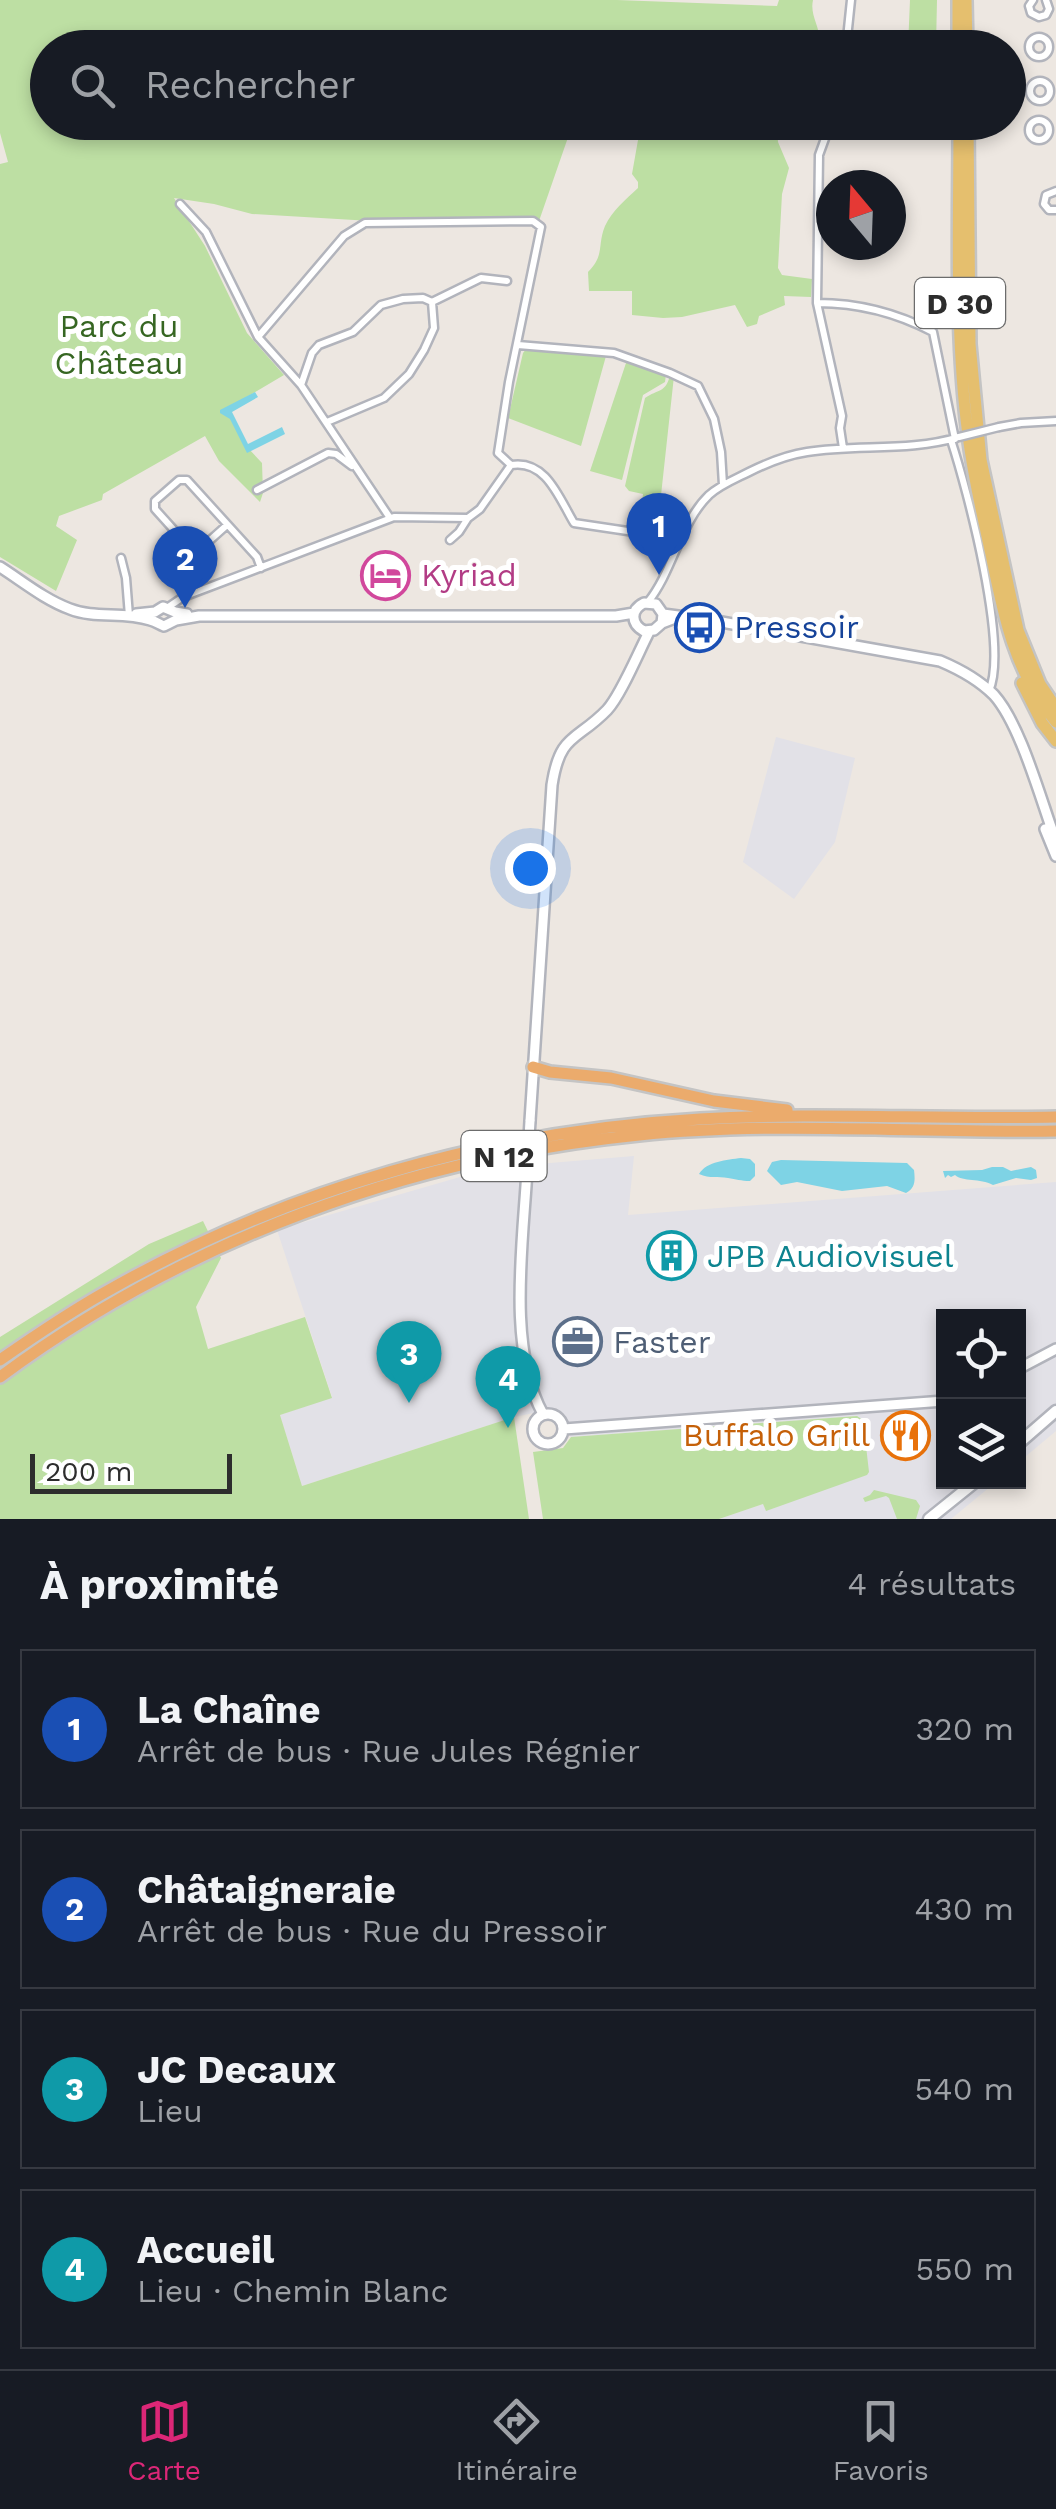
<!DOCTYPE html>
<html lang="fr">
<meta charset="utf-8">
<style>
body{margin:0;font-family:"Work Sans",sans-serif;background:#20242c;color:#f1f3f6}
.controls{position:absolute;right:30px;bottom:30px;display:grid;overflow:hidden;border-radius:0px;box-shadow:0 5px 15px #0003}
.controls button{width:90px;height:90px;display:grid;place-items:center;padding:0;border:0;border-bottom:2px solid #363941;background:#171b24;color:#f1f3f6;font:50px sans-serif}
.compass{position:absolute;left:816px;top:170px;width:90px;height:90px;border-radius:50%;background:#171b24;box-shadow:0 5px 15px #0003;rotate:341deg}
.scale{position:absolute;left:30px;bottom:25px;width:202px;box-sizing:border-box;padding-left:10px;border:5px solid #2d2d2d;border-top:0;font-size:28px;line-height:35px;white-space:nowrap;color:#2d2d2d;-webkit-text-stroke:8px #fff;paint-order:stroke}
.you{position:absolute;left:530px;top:868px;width:35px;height:35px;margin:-25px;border:8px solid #fff;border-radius:50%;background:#1a73e8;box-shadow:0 0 0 15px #1a73e833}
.badge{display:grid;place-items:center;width:65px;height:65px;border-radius:50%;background:#db2777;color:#fff;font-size:32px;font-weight:700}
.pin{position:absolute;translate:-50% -82px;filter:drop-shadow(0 2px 5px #0008)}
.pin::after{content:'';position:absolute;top:52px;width:35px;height:30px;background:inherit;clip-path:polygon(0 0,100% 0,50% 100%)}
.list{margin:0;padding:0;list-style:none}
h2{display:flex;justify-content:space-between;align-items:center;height:130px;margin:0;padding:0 40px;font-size:42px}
h2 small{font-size:32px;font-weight:400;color:#9ea1a6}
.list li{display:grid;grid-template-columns:65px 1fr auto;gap:30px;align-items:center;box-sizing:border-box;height:160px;margin:0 20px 20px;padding:0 20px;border:2px solid #363941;border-radius:0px}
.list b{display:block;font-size:38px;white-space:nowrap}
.list p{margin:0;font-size:32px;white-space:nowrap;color:#9ea1a6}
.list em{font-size:32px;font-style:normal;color:#9ea1a6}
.icon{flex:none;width:55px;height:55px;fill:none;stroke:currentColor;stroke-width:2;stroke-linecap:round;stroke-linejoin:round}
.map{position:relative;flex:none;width:1056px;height:1519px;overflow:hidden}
.search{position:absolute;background:#171b24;box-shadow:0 5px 15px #0003;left:30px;right:30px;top:30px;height:110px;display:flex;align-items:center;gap:25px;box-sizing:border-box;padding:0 35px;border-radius:55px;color:#9ea1a6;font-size:38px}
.sheet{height:850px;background:#171b24}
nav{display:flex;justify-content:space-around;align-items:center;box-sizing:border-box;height:140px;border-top:2px solid #363941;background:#171b24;font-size:28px;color:#9ea1a6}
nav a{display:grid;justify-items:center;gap:5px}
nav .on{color:#db2777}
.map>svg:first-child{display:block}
.industrial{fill:#e2e1e7}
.green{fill:#bddfa3}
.water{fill:#7ed3e5}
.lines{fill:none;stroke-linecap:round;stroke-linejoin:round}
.minor-casing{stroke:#b2b4bc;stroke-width:11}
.tertiary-casing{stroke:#b2b4bc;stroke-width:14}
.secondary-casing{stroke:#b2b4bc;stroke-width:15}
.primary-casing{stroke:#c4c4c4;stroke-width:16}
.trunk-casing{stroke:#c4c4c4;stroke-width:16}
.minor{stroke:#fff;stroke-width:6}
.tertiary{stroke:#fff;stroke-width:9}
.secondary{stroke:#fff;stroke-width:10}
.primary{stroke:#e5bf6e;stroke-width:11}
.trunk{stroke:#ebab6c;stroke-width:11}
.minor-bridge-casing{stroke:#b2b4bc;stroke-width:11;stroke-linecap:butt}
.tertiary-bridge-casing{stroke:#b2b4bc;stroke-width:14;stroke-linecap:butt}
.minor-bridge{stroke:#fff;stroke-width:6}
.tertiary-bridge{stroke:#fff;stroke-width:9}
.labels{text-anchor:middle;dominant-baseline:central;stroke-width:10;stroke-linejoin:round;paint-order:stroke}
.shield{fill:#fff;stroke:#6c6c6c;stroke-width:2.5}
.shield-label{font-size:30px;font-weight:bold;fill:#2d2d2d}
.park-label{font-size:32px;fill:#366622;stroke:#fff}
.hotel-label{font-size:32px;fill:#b23c85;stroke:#fff;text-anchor:start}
.transit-label{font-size:32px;fill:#164399;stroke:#fff;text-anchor:start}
.culture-label{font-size:32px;fill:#0d838f;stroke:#fff;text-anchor:start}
.service-label{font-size:32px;fill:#4e5e75;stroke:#fff;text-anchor:start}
.food-label{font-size:32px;fill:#c56008;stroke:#fff;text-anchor:end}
</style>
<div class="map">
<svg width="1056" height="1519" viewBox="0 0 1056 1519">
<rect width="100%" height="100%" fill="#ede7e1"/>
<!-- industrial -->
<path class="industrial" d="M776,737L855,758L835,842L794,899L743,862Z
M634,1156L628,1215L1056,1182V1431L1019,1462L1018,1316H944V1482H996L951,1519H719L763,1504L766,1511L857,1416L571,1437L564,1429L565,1418L554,1409L514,1417L302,1486L280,1415L332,1397L277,1230L491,1168Z"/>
<!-- green -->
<path class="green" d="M0,0H617L777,6L779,0H813C809,18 824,30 818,48H48V122L573,123L539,221L534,218L371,221L252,214L214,204L174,198L205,246L247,333L284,375L228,408L248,448L262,463L263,493L260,502L219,461L205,436L103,494L102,500L59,516L56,526L77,540L56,591L0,557V164L8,162L0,133Z
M910,0H937L936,47H908Z
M641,123H789L777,127L778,142L789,168L782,194L778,268L782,275L812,279L811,297L784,296L785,305L759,316L757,324L747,327L735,305L682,317L663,318L632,315V291H589L588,272C605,255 597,246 605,226C612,211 626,199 638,188V182L632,174Z
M527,348L606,356L581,446L508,418L523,353Z
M627,360L666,374L665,382L643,395L622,480L590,471Z
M670,375L674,376L657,532L638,529L637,504H642L643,494L629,491L625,486L645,398C658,389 666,393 670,375Z
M203,1221L221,1258L196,1307L208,1349L305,1317L332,1398L280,1415L302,1486L514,1417L529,1519H0V1337L149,1244Z
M857,1416L863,1420L869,1472L867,1475L766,1511L763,1504L719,1519H543L533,1452L563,1448L571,1437Z
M874,1490L916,1500L920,1506L916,1519H897L889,1498L886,1496L865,1502L863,1498L870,1495Z"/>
<!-- water -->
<path class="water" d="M255,392L258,397L232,412L248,444L282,427L285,434L247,453L230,419L220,413V410Z
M741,1158L750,1159L755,1164V1176L750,1181C741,1181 736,1179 728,1178C718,1176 710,1179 699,1174C707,1161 727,1160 741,1158Z
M781,1160L907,1163L914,1170C915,1179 916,1188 906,1193L887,1186L842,1191L797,1182L781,1185L767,1171L772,1162Z
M992,1167H1003L1011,1171L1031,1167L1036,1170L1037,1178L1031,1180L1016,1178L993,1185C980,1178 963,1182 955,1175L951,1177L948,1175L945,1178L943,1171L982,1170Z"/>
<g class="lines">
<defs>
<path id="minor" d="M1033,0L1029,6L1031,13L1039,17L1046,15L1049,9L1046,0
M1029 47a10 10 0 1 1 20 0a10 10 0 1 1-20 0Z
M846,48L851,0
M1030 91a10 10 0 1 1 20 0a10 10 0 1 1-20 0Z
M1029 130a10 10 0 1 1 20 0a10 10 0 1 1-20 0Z
M831,122L819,155L817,303L842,416L840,428L843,448
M1056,191L1046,195L1044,204L1049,210H1056
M180,204L206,232L258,337L301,385L390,518
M817,303C858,303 897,313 933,332L955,439
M258,337L344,236L365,223L533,221L541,227L509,382L498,453L511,465
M518,345L614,353L670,373L698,386L714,419L721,452L723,485
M301,385L312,353L319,345L353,332L381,305L403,299L423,298L432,302L481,278L507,281
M327,422L384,398L409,374L424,350L434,328L432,302
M999,427L1021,423L1056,421
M951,440C967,489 1009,647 989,691
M511,465C546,459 559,498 574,523L681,539
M257,490L328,453L336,454L352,466
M227,525L199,550L191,549L155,509V501L179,480H187L257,557L261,568
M450,540L459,532L468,518
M121,558L126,578L129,616
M648,602C673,571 680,523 709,495C720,485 735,479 749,472C767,463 787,455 807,452C858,444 909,452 959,437
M167,608L183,597L394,517L468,518L480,509L511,465"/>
<path id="tertiary" d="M0,567C22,581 45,600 70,609C95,619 124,611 150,620C155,621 159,624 164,626L176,620L199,616H616L634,613
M136,614L155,612L163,607L175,612L187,614
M663,614L716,621L940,661C959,669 979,680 994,695C1021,725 1041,801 1056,841
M662,623L663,614L656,604L644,603C630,610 631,624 644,631L654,630L662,623L675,618
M1045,829L1056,856
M530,1121L552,785C560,733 576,742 607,710C621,695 639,651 649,632
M527,1170C523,1244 507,1348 543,1414
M1018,1369L1056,1349
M533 1429a15 15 0 1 1 30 0a15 15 0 1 1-30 0Z
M564,1429L944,1401"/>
<path id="secondary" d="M1018,1444L1056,1411
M929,1519L975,1482"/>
<path id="primary" d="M958,0V48
M966,0L967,48
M959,122C959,221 955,321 966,419C971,465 981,509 991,554C1003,614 1015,674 1056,722
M968,122L970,344L981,460L1018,630L1040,684L1056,708
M1022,683L1042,723L1056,741"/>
<path id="trunk" d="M533,1067L550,1072L611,1078L714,1101L787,1110
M0,1360C33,1337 67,1314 102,1294C285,1189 490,1131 700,1119C818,1112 937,1120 1056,1117
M0,1377C185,1240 410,1158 639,1135C777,1121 917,1133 1056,1131"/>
</defs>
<!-- minor casing -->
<use href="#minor" class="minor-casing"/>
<!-- tertiary casing -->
<use href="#tertiary" class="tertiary-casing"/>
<!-- secondary casing -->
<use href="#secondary" class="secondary-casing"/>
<!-- primary casing -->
<use href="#primary" class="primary-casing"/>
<!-- trunk casing -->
<use href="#trunk" class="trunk-casing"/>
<!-- minor -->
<use href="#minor" class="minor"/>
<!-- tertiary -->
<use href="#tertiary" class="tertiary"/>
<!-- secondary -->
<use href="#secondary" class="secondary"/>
<!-- primary -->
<use href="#primary" class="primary"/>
<!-- trunk -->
<use href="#trunk" class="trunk"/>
<defs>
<path id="minor-bridge" d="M959,437L999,427"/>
<path id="tertiary-bridge" d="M527,1170L530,1121"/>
</defs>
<!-- minor-bridge casing -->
<use href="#minor-bridge" class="minor-bridge-casing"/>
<!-- tertiary-bridge casing -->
<use href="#tertiary-bridge" class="tertiary-bridge-casing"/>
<!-- minor-bridge -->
<use href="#minor-bridge" class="minor-bridge"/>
<!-- tertiary-bridge -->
<use href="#tertiary-bridge" class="tertiary-bridge"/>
</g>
<!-- icons -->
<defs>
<symbol id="hotel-ring" viewBox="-11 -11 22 22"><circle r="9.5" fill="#fff" stroke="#d1479c" stroke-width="1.5"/><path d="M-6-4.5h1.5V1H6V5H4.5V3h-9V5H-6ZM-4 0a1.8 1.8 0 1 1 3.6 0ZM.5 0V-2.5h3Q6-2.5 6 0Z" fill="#d1479c"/></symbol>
<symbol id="bus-ring" viewBox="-11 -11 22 22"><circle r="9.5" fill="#fff" stroke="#1a4fb4" stroke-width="1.5"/><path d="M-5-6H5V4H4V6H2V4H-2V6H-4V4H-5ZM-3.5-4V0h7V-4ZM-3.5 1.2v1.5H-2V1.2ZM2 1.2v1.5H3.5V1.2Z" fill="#1a4fb4"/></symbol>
<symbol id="building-ring" viewBox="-11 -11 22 22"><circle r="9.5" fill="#fff" stroke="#0f9aa8" stroke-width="1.5"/><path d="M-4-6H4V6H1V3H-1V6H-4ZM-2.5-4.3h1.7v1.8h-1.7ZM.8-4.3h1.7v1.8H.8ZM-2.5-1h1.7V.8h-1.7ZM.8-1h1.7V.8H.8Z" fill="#0f9aa8"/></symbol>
<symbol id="office-ring" viewBox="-11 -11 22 22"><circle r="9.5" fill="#fff" stroke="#5c6f8a" stroke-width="1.5"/><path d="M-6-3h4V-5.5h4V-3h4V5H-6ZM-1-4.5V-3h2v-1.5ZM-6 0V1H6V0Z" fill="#5c6f8a"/></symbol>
<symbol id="restaurant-ring" viewBox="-11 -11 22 22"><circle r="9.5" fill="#fff" stroke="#e8710a" stroke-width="1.5"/><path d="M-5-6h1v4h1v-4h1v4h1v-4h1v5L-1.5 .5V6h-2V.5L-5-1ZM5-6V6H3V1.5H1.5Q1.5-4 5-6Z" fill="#e8710a"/></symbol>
</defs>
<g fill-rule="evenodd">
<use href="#hotel-ring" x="358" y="548" width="55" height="55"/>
<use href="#bus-ring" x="672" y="600" width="55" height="55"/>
<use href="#building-ring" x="644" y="1228" width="55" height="55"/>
<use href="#office-ring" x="550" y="1314" width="55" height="55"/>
<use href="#restaurant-ring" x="878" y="1408" width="55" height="55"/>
</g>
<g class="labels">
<!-- shield labels -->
<g class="shield">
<rect x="915" y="278" width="90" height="50" rx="8"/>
<rect x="461.5" y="1131" width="85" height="50" rx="8"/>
</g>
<g class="shield-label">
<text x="960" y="303">D 30</text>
<text x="504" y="1156">N 12</text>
</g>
<!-- park labels -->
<g class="park-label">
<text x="119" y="326">Parc du<tspan x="119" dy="37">Château</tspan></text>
</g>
<!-- hotel labels -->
<g class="hotel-label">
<text x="421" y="575">Kyriad</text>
</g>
<!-- transit labels -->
<g class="transit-label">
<text x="734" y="627">Pressoir</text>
</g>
<!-- culture labels -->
<g class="culture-label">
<text x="707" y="1256">JPB Audiovisuel</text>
</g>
<!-- service labels -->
<g class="service-label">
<text x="613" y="1342">Faster</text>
</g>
<!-- food labels -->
<g class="food-label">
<text x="870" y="1435">Buffalo Grill</text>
</g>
</g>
</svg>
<div class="controls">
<button><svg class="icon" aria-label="locate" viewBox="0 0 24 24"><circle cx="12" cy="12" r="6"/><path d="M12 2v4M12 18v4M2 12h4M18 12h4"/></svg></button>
<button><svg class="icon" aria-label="layers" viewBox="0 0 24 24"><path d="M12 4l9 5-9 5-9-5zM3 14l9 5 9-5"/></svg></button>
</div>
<svg class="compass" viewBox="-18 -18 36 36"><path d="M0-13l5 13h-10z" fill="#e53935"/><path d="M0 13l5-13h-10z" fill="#9ea1a6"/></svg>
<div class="scale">200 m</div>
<div class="you"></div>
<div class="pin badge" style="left:659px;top:575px;background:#1a4fb4">1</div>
<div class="pin badge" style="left:185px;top:608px;background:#1a4fb4">2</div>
<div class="pin badge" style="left:409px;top:1403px;background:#0f9aa8">3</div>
<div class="pin badge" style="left:508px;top:1428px;background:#0f9aa8">4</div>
<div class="search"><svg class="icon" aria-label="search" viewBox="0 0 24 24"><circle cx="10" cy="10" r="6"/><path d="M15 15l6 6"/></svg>Rechercher</div>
</div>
<section class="sheet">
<h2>À proximité<small>4 résultats</small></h2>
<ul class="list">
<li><span class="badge" style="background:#1a4fb4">1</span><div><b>La Chaîne</b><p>Arrêt de bus · Rue Jules Régnier</p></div><em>320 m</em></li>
<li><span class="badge" style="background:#1a4fb4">2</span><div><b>Châtaigneraie</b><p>Arrêt de bus · Rue du Pressoir</p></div><em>430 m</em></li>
<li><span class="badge" style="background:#0f9aa8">3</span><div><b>JC Decaux</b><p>Lieu</p></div><em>540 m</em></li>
<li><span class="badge" style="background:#0f9aa8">4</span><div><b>Accueil</b><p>Lieu · Chemin Blanc</p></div><em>550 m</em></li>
</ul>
</section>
<nav>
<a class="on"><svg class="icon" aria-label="map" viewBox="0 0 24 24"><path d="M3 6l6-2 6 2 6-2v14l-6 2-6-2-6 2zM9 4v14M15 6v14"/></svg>Carte</a>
<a><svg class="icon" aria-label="directions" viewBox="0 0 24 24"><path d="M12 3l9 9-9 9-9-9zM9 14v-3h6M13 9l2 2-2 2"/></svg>Itinéraire</a>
<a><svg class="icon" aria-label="saved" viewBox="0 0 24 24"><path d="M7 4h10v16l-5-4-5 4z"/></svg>Favoris</a>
</nav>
